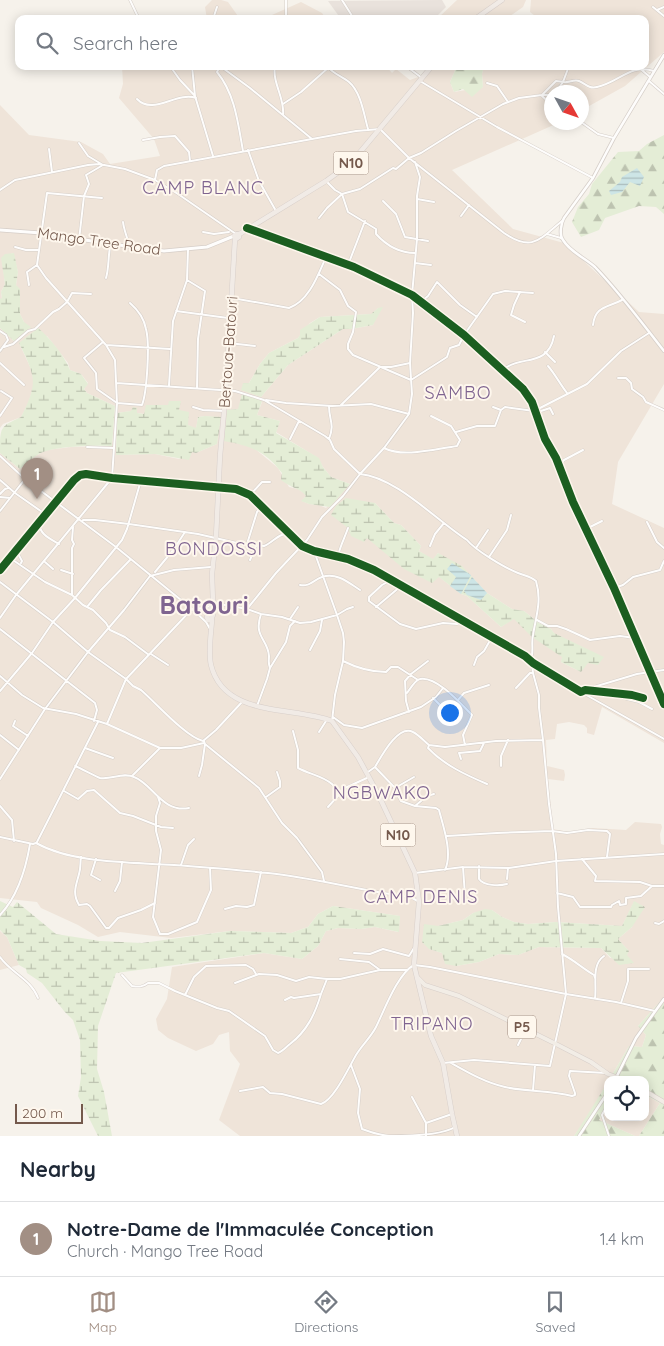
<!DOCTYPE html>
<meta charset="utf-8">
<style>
body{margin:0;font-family:Quicksand,sans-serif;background:#f6f6f7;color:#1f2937}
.controls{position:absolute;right:15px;bottom:15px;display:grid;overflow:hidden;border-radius:10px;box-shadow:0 2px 12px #0003}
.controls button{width:45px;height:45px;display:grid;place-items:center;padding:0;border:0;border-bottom:1px solid #e0e1e3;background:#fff;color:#1f2937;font:25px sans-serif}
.compass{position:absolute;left:544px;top:85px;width:45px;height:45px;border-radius:50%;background:#fff;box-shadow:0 2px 12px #0003;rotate:130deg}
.scale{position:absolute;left:15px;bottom:12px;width:68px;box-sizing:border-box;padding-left:5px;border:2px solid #74594c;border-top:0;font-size:14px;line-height:18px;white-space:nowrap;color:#74594c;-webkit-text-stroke:4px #fef7ed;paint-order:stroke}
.you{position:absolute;left:449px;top:712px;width:18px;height:18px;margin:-12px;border:4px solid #fff;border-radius:50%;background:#1a73e8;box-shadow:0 0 0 8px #1a73e833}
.badge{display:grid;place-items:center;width:32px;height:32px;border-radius:50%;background:#a28f84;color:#fff;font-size:16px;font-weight:700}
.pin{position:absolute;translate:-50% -41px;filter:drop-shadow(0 1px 2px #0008)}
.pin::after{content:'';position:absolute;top:26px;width:18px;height:15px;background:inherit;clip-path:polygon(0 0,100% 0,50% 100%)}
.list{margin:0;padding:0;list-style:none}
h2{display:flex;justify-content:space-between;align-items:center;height:65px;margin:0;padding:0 20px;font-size:21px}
h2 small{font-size:16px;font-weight:400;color:#747a83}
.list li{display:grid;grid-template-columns:32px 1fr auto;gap:15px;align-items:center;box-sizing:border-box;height:75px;padding:0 20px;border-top:1px solid #e0e1e3}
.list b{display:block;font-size:19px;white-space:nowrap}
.list p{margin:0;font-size:16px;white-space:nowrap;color:#747a83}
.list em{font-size:16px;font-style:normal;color:#747a83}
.icon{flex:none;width:28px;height:28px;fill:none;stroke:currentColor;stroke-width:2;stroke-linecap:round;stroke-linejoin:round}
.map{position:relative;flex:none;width:664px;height:1136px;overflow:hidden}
.search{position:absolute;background:#fff;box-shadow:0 2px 12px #0003;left:15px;right:15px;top:15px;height:55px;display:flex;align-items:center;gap:12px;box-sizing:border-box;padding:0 18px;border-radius:10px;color:#747a83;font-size:19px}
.sheet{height:140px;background:#fff}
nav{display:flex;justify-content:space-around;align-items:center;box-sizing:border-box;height:70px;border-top:1px solid #e0e1e3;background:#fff;font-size:14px;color:#747a83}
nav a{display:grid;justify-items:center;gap:2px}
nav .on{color:#a28f84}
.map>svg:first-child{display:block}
.residential{fill:#efe4d9;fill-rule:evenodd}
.industrial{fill:#e9e2dc}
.forest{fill:url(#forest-firs)}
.wetland{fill:url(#wetland-marsh)}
.water{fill:url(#water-rules)}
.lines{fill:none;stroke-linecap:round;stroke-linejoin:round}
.minor-casing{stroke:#d6cfc9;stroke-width:3}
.tertiary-casing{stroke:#d6cfc9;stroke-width:4}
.secondary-casing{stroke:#d6cec8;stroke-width:4.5}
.primary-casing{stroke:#d8cfca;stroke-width:5}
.trunk-casing{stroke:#d8cfca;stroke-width:5.5}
.minor{stroke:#fefdfc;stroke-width:2}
.tertiary{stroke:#fefdfc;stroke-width:2.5}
.secondary{stroke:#fefdfc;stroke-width:3}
.primary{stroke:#f2ede6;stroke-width:4}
.trunk{stroke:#f1ebe6;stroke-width:4.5}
.cycleway-casing{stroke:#fef7ed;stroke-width:11}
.cycleway{stroke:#1b5e20;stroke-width:8}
.labels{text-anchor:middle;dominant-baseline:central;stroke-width:4;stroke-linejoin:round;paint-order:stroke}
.shield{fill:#fef7ed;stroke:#9d887c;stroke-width:1}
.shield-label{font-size:14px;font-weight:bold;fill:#74594c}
.street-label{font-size:15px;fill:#74594c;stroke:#fef7ed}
.quarter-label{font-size:18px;letter-spacing:1px;fill:#7f6490;stroke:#fef7ed}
.town-label{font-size:25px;font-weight:bold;fill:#7f6490;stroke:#fef7ed}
</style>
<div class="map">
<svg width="664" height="1136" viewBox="0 0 664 1136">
<defs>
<pattern id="forest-firs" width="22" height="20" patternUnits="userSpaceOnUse" patternTransform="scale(1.25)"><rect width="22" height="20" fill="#e4edd6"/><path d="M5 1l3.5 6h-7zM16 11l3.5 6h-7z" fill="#bdc3b0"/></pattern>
<pattern id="wetland-marsh" width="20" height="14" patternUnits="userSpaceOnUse" patternTransform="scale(1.25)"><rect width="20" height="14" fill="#e4edd6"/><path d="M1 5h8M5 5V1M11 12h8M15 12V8" fill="none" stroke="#bdc3b0"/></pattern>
<pattern id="water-rules" width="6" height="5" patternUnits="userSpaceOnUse" patternTransform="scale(1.25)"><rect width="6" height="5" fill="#cde5e6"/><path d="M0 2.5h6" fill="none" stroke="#abbdbd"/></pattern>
</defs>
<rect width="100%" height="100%" fill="#f6f2eb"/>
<!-- residential -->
<path class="residential" d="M212,0H221L228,2L240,19H207L205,7Z
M457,0H526L523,7L506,19H437Z
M531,0H664V52L625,86L582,110V92H552V122L558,123L452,170L513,229L564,243L639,312L664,314V384L618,462L612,504L664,528V743L602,707L594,735L587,733V728L584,725L569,722L557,724L555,739L546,740L547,766L564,770L565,775L564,781L548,779L553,829L569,832L593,828L626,830L635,822L661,824L662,827L660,834L661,844L664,845V997L638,1026L646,1035L642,1047L629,1046L588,1116L574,1136H240L219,1120L240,1064L230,1051L229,1032L219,1035L213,1044L196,1051L168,1038L158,1030L156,1019L167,999L172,967L264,953L302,959L318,946L326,931L338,928L361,929L375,927L398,932L400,916L333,906L318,914L308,927L291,933L230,931L171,938L120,932L98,937L78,925L41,908L37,902L0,898V453L20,469L35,456L47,450L71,447L112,446L115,406L87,393L84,389L88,383L81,374L70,370L68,363L47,336L19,343L32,371L34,385L28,404L21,417L3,424L0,428V328L14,341L24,322L20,314V295L16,285L18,272L13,253L2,258L5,284L1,292L2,299H0V105L29,135L81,142L103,154L110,164L160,156L154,139L119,98L123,84L122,66H386L392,73L396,69L410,80L421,76L429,66H457L450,82L454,92L483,87L482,74L484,66H500L502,68L504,66H645V19H539L530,12ZM378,308L373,325L351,329H343L288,365L261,397L243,383H249L260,364L269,353L298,338L310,323L320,317L372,314ZM180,401L179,410L188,425L196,429L198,417L205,416L220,418L217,444L196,453L192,452L179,459L155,454L116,455L117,413L132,411L137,408V413L145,414L150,406L169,405ZM262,402L257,415L280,421L276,432L318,458L323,467L331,477L350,484L326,508L319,505L309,504L302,501L306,496L304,493L298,489L289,487L278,468L254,448L243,444L227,410L238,409ZM375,503L394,523L401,525L421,546L419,551L433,560L438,553L472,577L487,593L512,609L524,611L539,623L551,629L581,672L561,662L563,657L514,618L501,627L467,596L461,594L438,576L348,528ZM634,902L632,927L618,939L628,950L627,955L610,958L601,948L539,947L518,955L499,954L479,962L456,966L442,953L429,949L430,926H438L463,920L473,913L492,910L502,917L514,922L528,924L556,922L622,926Z
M301,2L322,13L326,19H263Z
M0,931L7,937L19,965L0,970Z
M645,1095L660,1103L639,1136H635L599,1120L608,1105V1117H645Z"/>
<!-- industrial -->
<path class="industrial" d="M442,0L446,7L434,19H341L328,1Z"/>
<!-- forest -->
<path class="forest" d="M457,66H484L482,74L483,87L472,97L463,89L454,92L450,82Z
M664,135V214L656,207L639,206L605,218L599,230L581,237L572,222L578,207L589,194L592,184L618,152L639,151L647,144Z
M664,997V1136H639L660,1103L645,1095V1080H609L629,1046L642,1047L646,1035L638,1026Z
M608,1082V1104L599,1120L635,1136H574Z"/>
<!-- wetland -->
<path class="wetland" d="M14,253L18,272L16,285L20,289V314L24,322L31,327L14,341L0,328V299L2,298L1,292L5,284L1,258L5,254Z
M383,307L373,325L351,329H343L288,365L261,397L241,390L243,383H249L260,364L269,353L298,338L300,335V330L320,317L371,314L378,308Z
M38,328C50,338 64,355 70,370L81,374L88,384L84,389L87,393L115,406L112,446C96,445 60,446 46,451C36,454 28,462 20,469L0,453C0,426 0,427 21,417C39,382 35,376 19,343Z
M242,394L262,401L257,415L280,421L276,433L319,458L323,467L331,477L350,484L330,507L309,504L301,501L306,496C300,488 289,487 281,480L282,473C265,451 251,446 224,441L227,410L238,409Z
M169,401H181L179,410L189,412L188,425L196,428L198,417L205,416L221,417L217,444L196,453L192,452L189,460L155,454L116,455L117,413L131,411L133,407L137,408V413L144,414L146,405H168Z
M346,498L375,503L394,523L401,525L421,546L419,551L433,559L438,553L462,566L487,593L512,609L524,611L539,623L551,629L554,633L604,657L598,665L588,663L581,672L561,662L562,657L532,637L514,619L501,627L467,596L461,594L439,577L432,583L404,569L367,538L364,542L351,536L348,528L331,515L336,506Z
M0,901L13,907L17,902L56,934L100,941L142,943L230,931L291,933L308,927L318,914L333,906L400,916L399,932L375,927L361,929L338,928L326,931L318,946L302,959L264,953L116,973L98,1026L97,1069L104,1092L112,1136H98L78,1096L81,1077L80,1040L73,1020L64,1011L42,983L27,973L26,969L19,965L7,937L0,930Z
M634,901L645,907L632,927L618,939L629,951L627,955L634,963L619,965L601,948L539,947L518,955L499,954L479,962L456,966L445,964L442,953L429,949L422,942L424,924L438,926L463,920L473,913L485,909L492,910L502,917L514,922L528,924L556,922L622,926Z"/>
<!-- water -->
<path class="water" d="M637,168L644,177L640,186L630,182L622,192L611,195L609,191L620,182L622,177Z
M452,563L471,575L461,594L450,586L456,577L447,569Z
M472,577L487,593L481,600L467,595L464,591Z"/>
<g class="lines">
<defs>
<path id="minor" d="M130,0L139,19
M286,0V19
M342,0L354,19
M653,7L664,16
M657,10L664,7
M215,19L214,16L217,7
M170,66L180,80L195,96L213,156
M192,66L195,96
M275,66C272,83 285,98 283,115
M327,66C333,74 342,76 349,82C361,92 364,115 368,129
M406,66L422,78
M637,66L650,77
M420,81L497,127L593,178
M649,81L664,94
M487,83L497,86L508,102
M556,92L563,82L569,66
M542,95H552
M542,96L552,105
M137,99C153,116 177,91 196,98
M283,104L301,92L328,68
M581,122L598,134L614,138
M143,140L160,137L175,136L189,152L190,161
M49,149L52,172
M248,150L259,181L276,211
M243,151C238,123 235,94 217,72L220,66L250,88L312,139L356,131L380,129L409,158L504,233C532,252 539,240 562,221
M155,180L157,170L164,166L312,139
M326,181L335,190L342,194L360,189L393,168L396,169L409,158L421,153L456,131L503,104L519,98L542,95L556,81C559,81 561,82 564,82C569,83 574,79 579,81C586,84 589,89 597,87C618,83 631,63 654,71
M0,190L15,180L88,165L99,164L125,169L155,180L178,194L236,234
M342,194L348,212L376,229V234C386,245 400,253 415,253
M417,199L434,202
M383,201L396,214L405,237L428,241
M461,216L469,205
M319,218L327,208L342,194
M123,222C124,231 128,238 129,247
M249,229L354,267L412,295L464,335L523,389L532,402L545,439L556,458L573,502L614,588L664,704
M203,232L214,234L229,232
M547,234L561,238
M79,240L84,196L89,184L86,175L103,165L88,156L79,143
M15,247L26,250H38
M415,263L431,265
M348,265L365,221
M319,274L340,290L348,306L356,312L353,332L348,344V349L353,355L411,380L447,357L450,348L459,345L464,335L493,294L505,291L533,293
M106,278C109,268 108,258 110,247L106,245
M187,280L205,291L198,339L197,388
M29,285L27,272L37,265
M520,292L514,305L511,315L525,322
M232,298L289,308C309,301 318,275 326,257
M422,301L428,296L437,282L460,305L477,317
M176,311L228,318
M593,325C595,306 607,308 622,300
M0,331L6,335L8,340L0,351
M103,342L84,358L96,373L97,389L117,403L142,405C147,392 150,344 146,329C144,318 138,310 130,303
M229,343L255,346
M106,345L170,349
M4,347L13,344L28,331L35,329L53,312L59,309L67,302L72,293L91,294
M545,352L555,362
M0,363L24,385
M548,366C555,374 560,384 567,393
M504,369C520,355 548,368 554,336
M618,378H626L631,383L632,389L643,397L646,402L664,410
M116,383L235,391L264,400L325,436L330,440L334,449L360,474L343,496L322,517L307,540L276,573L247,609
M169,385L173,321L187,280L188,250
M266,400L286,403L332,406L371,404L409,414
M341,405L380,367H391L410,363
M329,406C329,421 335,423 329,439
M193,407L203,410L224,411
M501,410L505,407L534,411L587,384L621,351L649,333
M535,413L550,408L553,414
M0,416L12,398L1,391
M456,432L477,426H495L501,410L493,407
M290,439L299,421
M87,447L113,448
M384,448C403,458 435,449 457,446L460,440L451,426L431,416
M0,456L25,479L116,547L192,609L206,622L210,629
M559,466L564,460L583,450
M360,474L384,448L409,414L412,394L410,363L413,313L412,295L417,239V196L420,177L415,162
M360,474C396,477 437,521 467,540C475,550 505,568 518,573C525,576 530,576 536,581C542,601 536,616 533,635C531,643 534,651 531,659
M0,480L15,493L45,514
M0,494L5,489L8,488
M250,495L262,482H270
M0,497L10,498
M0,511L25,479
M83,520H95L129,524L198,534L237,543L264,546C274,542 278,533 289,534
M40,521C37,533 50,539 59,544
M647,522L657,542L664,548
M73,527L72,540L74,544L72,548V595L83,605L93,610L106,623L110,630L125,637L149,655
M586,529L602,521
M247,544L257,512L262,506
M430,546L435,534L444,523
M476,548L488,530
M16,550L22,561L21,563
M314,551L337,615L347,609L353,607
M338,556C340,546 345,537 348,528
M489,557L507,530L511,515
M10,558L45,582L72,595
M250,560L256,546
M45,562L53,569
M0,570L74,480L80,475L86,474L112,478L236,489L250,495L302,546L314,551L348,559L374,570L525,656L533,663L581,692L585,690L632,695L643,698
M61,570L73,574
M155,572L174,549L185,532
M391,580L382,585L369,597V601L400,624L416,629L443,623L457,624L463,621
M0,582L53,622L88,652L126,679L133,686L141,690C156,703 186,737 203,741
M300,585C310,587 313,580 322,577C337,572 349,583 360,590
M614,588L623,585L633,577L660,570L664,561
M214,603L247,609L261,614L282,617L300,623L311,622L337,615L343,633L344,642L343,661L335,695L332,721
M87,607L101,590L130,560
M376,607L401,586
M261,614C253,637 268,639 269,656C269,661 268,663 270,668
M0,618L16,595L112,478L117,403L115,360L106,345L46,278L37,265L47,193L102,198
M290,619L298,607
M537,620L548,626H557L566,629L590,640L620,636L635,638
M0,629L95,703L97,710L94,721
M310,650L320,631L322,620
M151,654L168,665
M343,661C355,667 372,672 386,672L391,667H398L418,680
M532,664L533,673L539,695V708L543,740
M474,665L477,657L484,651L492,637
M0,676L22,695L43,708L76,714L107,724L126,679L192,609L203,608L210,606
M516,688L530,673H533
M587,689L637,674L664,670
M0,691L32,653L53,622L75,598L122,540L127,529L141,480
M581,692L664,739
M407,693C410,689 416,679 420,679C437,676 461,704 472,715L463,735L465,745
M615,694L619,697L639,702L652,709
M433,698L443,708
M458,700L464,693L489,685
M242,702L216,730L203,741H204L205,744L259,788L282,823L297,838L322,872L324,881
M257,706L267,679L270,668L286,642L290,626L295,621
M409,712L406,701L405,681L411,674L428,661
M333,717L344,725L362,728L421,707L436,697L443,688
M15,721L13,726L28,736
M107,724L160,748H181L204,743
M293,731L298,750V768C309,774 323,776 332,784C335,787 336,790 340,793
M319,732L326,721
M0,735L19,750
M85,748L113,758
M461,759L459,753L480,751L484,743
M75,766C80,768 97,777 100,778C111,780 123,772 134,777C153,784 162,813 189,808
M501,766V756L508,740
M375,767C381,757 398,724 413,732C419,735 424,741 429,745
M368,772L375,767L395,788
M132,776L160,748
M199,776L202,765L205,744
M414,777L395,788V790L401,801L415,806L436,808L439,810C443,826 453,853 445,870
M0,779L45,709L88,652L124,610L150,576L174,570L211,567
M64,791L78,799L87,791L94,790L120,813L133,816L161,827L173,828
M158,797L160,803L156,816V831L161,850L153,917L160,934H168L197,922L211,890L210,868
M266,797L280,787V781L277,772
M0,806L12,820L14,841
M415,806L427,796L434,794
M328,807L345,788L369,777
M447,836L497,833L552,831L567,833L588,830L607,831L610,834L607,857
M0,837L33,844L36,843C74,864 131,862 174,865C205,867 237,870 268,873C316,878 362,891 410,897L418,901
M37,842L98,722
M81,857C80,863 81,868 79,874C76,886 72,893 79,905L87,904L90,906L106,928H109L118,918L141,910L155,903
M96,859L91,875L100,880
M582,859L596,876L595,881L640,882L652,886H664
M181,865L188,845L194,839
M479,866V879C484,886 499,886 507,884
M463,867L465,896
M415,873L463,867L509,868L556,861L664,854
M507,879L508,868
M115,891L120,881L122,862
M557,893L573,897L580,907H611L612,905L619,901L620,905L626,904V898L641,896L652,886
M225,909L236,906L247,907L254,905L261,872
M0,915C17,897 26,868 30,844
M655,923L659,924L664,921
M354,953L370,954L383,949L409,956L414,948
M562,954C574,960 582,968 594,975L595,978
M0,957C11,973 31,979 38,998
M340,959L369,962L380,970H407
M122,975L132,986C139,987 143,987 148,983H159L175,991L217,1008L229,1011L265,1036L273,1050L278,1053C283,1051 286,1047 290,1044C307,1031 315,1014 321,994
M235,983L259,974L277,975L296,981L309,977L327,979H340L380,970
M185,995L194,977L206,966L246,965L253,969L256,974
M595,999C597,984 591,965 604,956
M285,1000L291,997L294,998L321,994L327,979
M621,1003L628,981V969H649
M518,1045L526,1029
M443,1063L474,1060L550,1066L566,994L558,907L556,854L549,804L543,740L496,741L445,747L429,745L428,748C444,765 466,775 487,784
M451,1063C467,1072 486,1083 505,1087C527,1092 550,1090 572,1096L575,1095V1093L569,1076L570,1071L606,1073
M351,1065L360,1089L358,1113L362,1129C370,1132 380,1135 389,1136C406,1136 441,1136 455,1127
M533,1090L535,1065
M240,1091L263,1087L270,1093L282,1094L321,1104C334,1100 349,1067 356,1055C362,1045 371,1037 376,1027C384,1011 398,973 414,965L430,967L566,994L616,1002L655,1011
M412,1097L426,1123V1136
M608,1104L602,1115L609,1136
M426,1123L452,1114"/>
<path id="tertiary" d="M664,55L614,138L593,178L564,218C561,223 559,235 563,240C570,252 585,258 595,267C620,293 642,323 664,351
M615,1080L636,1038L664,999
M579,1136L608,1092"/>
<path id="secondary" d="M0,230L41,233L104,243L164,251L207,247L234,236"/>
<path id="primary" d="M418,978L425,985L459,996L554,1043L591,1062L608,1074L624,1080
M645,1091L664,1102"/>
<path id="trunk" d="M475,19L502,0
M237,234L239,237L236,239L234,236Z
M238,235L326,181L351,163L432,66
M209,614L213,615L211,620H208L207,617L213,603L212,574L216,537L220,456L226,390L235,239
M212,620C211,634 208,652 211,665C224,718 293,706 332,721L358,757L378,794L415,873L419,902L414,965L431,1036L443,1063L452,1114L457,1136"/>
</defs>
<!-- minor casing -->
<use href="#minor" class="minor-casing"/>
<!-- tertiary casing -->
<use href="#tertiary" class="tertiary-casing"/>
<!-- secondary casing -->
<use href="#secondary" class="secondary-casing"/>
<!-- primary casing -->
<use href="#primary" class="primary-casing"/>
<!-- trunk casing -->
<use href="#trunk" class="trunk-casing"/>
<!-- minor -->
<use href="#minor" class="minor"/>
<!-- tertiary -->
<use href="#tertiary" class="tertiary"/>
<!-- secondary -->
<use href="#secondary" class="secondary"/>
<!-- primary -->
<use href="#primary" class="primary"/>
<!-- trunk -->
<use href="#trunk" class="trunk"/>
<defs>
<path id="cycleway" d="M247,228L354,267L412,295L464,335L523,389L532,402L545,439L556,458L573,502L614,588L664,704
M0,570L74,480L80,475L86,474L112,478L236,489L250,495L302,546L314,551L348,559L374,570L525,656L533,663L581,692L585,690L632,695L643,698"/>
</defs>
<!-- cycleway casing -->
<use href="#cycleway" class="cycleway-casing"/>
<!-- cycleway -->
<use href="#cycleway" class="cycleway"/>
</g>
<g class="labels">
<!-- shield labels -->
<g class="shield">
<rect x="333.5" y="151.5" width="35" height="23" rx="4"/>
<rect x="380.5" y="823.5" width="35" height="23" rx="4"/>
<rect x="508" y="1015.5" width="28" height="23" rx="4"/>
</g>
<g class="shield-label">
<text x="351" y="163">N10</text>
<text x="398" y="835">N10</text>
<text x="522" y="1027">P5</text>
</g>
<!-- street labels -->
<g class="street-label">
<text transform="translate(99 241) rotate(8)">Mango Tree Road</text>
<text transform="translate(228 352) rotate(-86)">Bertoua-Batouri</text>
</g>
<!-- quarter labels -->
<g class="quarter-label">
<text x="203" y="187">CAMP BLANC</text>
<text x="458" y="392">SAMBO</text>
<text x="214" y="548">BONDOSSI</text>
<text x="382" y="792">NGBWAKO</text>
<text x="421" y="896">CAMP DENIS</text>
<text x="432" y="1023">TRIPANO</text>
</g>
<!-- town labels -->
<g class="town-label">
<text x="204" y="604">Batouri</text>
</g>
</g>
</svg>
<div class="controls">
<button><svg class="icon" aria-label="locate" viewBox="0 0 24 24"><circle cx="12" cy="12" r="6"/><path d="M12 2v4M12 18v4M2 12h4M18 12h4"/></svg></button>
</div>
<svg class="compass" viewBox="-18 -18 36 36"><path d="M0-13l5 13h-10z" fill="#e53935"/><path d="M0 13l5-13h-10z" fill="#747a83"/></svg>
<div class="scale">200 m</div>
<div class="you"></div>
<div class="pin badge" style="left:37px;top:499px">1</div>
<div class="search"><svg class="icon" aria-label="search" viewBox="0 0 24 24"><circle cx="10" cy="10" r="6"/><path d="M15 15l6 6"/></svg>Search here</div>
</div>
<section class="sheet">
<h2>Nearby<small></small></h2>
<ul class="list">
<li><span class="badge">1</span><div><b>Notre-Dame de l'Immaculée Conception</b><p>Church · Mango Tree Road</p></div><em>1.4 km</em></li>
</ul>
</section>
<nav>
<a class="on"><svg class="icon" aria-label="map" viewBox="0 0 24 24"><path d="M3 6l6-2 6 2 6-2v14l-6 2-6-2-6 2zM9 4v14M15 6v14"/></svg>Map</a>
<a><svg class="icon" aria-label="directions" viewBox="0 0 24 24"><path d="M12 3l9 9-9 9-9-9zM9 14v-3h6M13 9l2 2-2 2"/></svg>Directions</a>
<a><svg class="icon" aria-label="saved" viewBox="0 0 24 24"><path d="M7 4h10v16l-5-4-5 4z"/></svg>Saved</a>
</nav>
